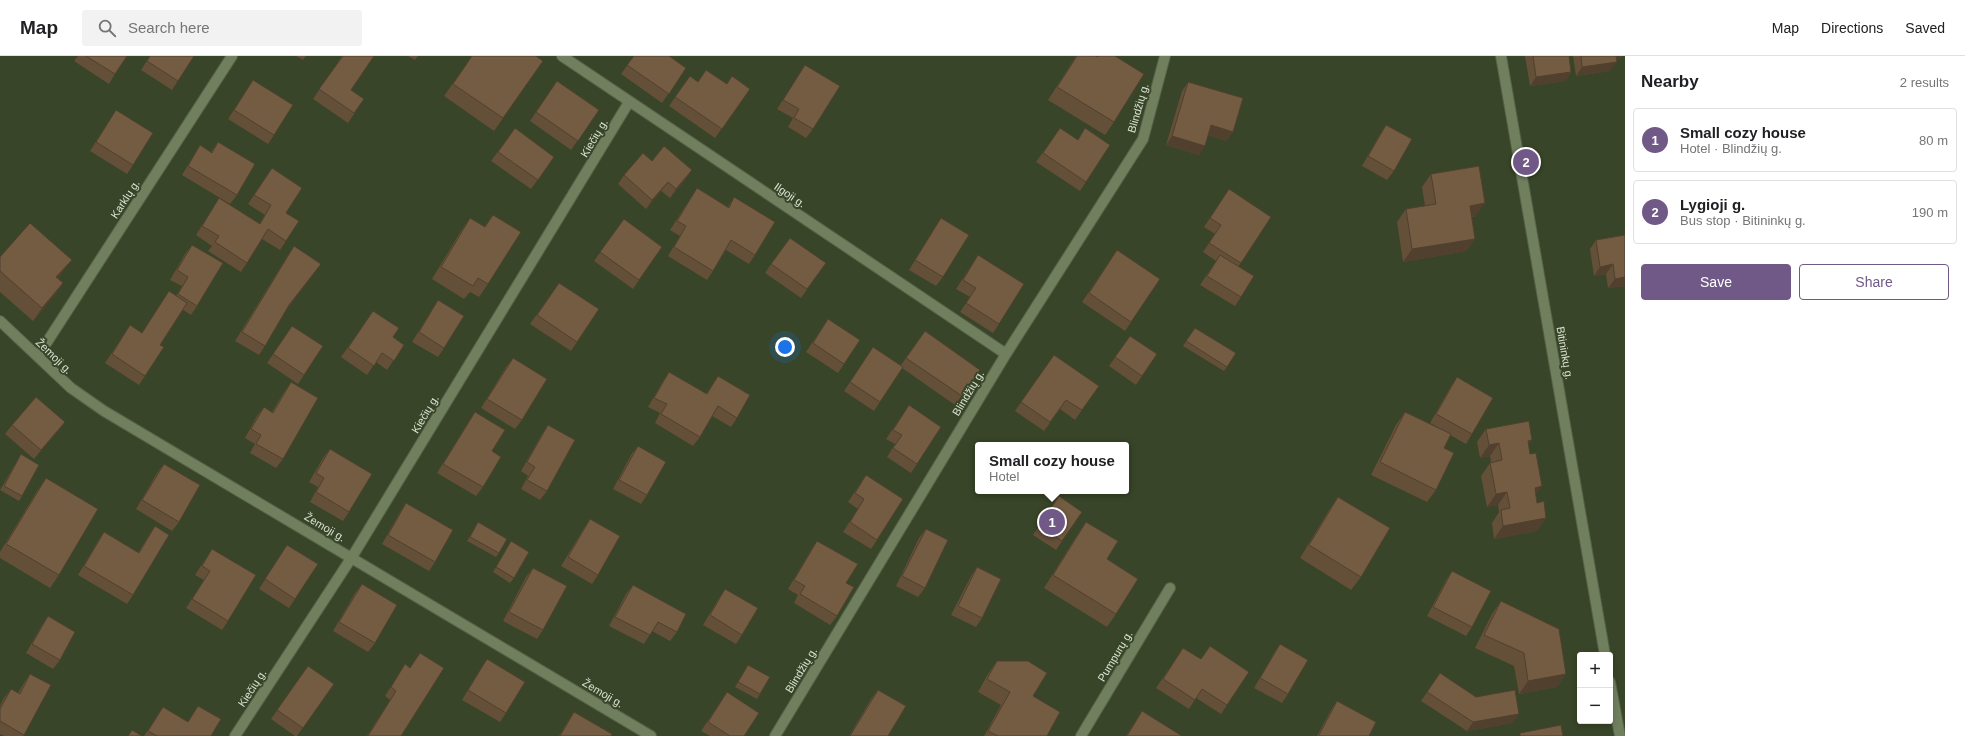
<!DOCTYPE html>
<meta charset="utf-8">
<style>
body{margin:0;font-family:Helvetica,sans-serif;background:#f2f2f2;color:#202124}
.controls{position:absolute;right:12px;bottom:12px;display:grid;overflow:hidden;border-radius:4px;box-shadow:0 2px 6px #0003}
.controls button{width:36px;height:36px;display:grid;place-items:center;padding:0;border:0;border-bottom:1px solid #e0e0e0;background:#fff;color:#202124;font:20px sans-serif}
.you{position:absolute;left:785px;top:291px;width:14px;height:14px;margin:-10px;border:3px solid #fff;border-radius:50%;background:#1a73e8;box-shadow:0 0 0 6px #1a73e833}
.badge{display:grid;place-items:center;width:26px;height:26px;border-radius:50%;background:#705986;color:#fff;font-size:13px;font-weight:700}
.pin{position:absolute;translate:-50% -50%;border:2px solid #fff;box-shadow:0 1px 4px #0006}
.popup{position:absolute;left:975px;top:386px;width:154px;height:52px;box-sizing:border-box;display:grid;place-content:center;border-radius:4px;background:#fff;filter:drop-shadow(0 1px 3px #0005);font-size:13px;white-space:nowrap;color:#757577}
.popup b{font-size:15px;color:#202124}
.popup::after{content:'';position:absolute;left:50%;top:100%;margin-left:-8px;border:8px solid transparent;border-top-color:#fff}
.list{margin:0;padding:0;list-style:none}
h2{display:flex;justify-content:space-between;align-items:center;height:52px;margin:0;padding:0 16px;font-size:17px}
h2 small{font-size:13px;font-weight:400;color:#757577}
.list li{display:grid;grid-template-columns:26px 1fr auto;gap:12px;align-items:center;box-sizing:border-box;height:64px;margin:0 8px 8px;padding:0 8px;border:1px solid #e0e0e0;border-radius:4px}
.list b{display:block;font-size:15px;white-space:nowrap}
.list p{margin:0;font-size:13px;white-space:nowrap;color:#757577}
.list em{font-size:13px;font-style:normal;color:#757577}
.actions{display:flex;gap:8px;padding:12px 16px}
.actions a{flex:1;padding:9px 0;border:1px solid #705986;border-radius:4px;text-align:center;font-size:14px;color:#705986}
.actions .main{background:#705986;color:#fff}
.icon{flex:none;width:22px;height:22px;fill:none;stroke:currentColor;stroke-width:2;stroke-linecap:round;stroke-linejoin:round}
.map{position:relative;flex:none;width:1625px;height:680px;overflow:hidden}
header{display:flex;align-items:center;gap:24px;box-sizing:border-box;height:56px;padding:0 20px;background:#fff;border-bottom:1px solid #e0e0e0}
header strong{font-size:19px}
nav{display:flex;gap:22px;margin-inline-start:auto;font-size:14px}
.search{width:280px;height:36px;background:#f2f2f2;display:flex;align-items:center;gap:10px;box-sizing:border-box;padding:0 14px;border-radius:4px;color:#757577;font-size:15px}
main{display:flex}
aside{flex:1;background:#fff}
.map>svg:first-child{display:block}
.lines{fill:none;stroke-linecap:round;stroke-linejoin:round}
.minor-casing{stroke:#556146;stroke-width:12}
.minor{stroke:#707f5e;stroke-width:10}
.wall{fill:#644f39}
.shaded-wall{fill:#51402e}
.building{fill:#745c42;stroke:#51402e}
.labels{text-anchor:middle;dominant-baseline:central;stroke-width:4;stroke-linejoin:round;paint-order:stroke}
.street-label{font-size:11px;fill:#dae2d1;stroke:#384528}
</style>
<header>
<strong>Map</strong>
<div class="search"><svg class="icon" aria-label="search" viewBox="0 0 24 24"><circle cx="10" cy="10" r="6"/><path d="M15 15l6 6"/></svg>Search here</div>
<nav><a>Map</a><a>Directions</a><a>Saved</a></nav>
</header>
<main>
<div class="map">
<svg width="1625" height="680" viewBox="0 0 1625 680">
<rect width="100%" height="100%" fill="#384528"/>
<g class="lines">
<defs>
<path id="minor" d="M562,0L1006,298
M1501,0L1605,599
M0,265L71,332L104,355L651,680
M38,300L232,0
M1610,626L1620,680
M235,680L352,501L629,46
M775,680L1006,298L1143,83L1165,0
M1081,680L1170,532"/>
</defs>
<!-- minor casing -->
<use href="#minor" class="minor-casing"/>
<!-- minor -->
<use href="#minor" class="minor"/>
</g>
<!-- wall -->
<path class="wall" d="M78,0H126L115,18L109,28L74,5Z
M150,0H194L172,34L141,14Z
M296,0H306L303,4Z
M342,0L351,34L364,43L348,67L313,43Z
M408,0H418L415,4Z
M472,0L543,5L494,75L444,40Z
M634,0L686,12L662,47L621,18Z
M1076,0H1095L1097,1L1098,0H1115L1114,66L1105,79L1048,44Z
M1525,0H1569L1571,16L1565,25L1530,30Z
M1573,0H1622L1619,4H1616L1610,15L1576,20Z
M805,9L813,73L806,82L788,71L793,62L777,53Z
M690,20L698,26L726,28L750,33L715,82L669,50Z
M253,24L274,79L268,88L228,63Z
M557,25L599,54L571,94L530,65Z
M1188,26L1227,85L1208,79L1199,99L1166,89L1182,35Z
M116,54L133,109L127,118L90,95Z
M1386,69L1394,115L1387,124L1362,110L1380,78Z
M515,72L554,101L531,133L491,105Z
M1060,72L1078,84L1085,72L1110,89L1080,135L1036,106Z
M218,86L237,139L230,148L182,119L200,89L211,96Z
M652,105L686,123L670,142L661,135L646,153L618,128L624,119Z
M272,112L286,157V185L280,194L262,183L241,216L208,195L212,190L196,179L219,142L259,168L265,159L248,148Z
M1431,118L1476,160L1472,161L1475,183L1466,195L1403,206L1397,166L1406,153L1425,150L1422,131Z
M697,132L728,151L734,141L755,199L749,208L726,194L713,215L707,224L668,200L680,180L670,174Z
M1229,133L1271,161L1238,211L1241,241L1235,250L1200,229L1216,205L1203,196L1215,178L1204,171Z
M493,159L488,228L479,241L470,236L464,243L432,223L461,175L470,162L484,171Z
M941,162L943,221L936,230L909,214L935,171Z
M624,163L662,191L633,233L594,205Z
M1625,179V230L1608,232L1606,218L1594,220L1590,193L1596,184Z
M192,189L197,250L191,259L183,254L160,289L145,320L139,329L105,307L130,269L142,277L169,235L176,240L182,230L170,224L185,198Z
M294,190L321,208L287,253L265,290L259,299L235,285L288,199Z
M1117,194L1160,223L1125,275L1082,246Z
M978,199L999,268L993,277L960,256L970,241L956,233Z
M0,201L62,217L58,222L63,227L54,240L33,265L0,236Z
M826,207L801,242L765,217L771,208Z
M559,227L599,253L571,295L530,268Z
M438,244L444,292L438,301L412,286Z
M373,255L393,281L404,289L387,314L376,306L367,319L341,301Z
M828,263L844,308L838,317L806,296Z
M292,270L304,319L298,328L267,307Z
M1195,272L1227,311L1224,315L1183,290Z
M925,275L980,314L955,349L902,312L874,355L844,335L867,300L901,309Z
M1130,280L1157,298L1136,329L1109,310Z
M1054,299L1099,330L1075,364L1060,353L1044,375L1015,355Z
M513,302L522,364L515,373L481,352L506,311Z
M669,316L706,338L718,320L737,362L731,371L712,360L700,381L693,390L655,367L660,357L648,351L663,325Z
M1457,321L1472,378L1466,388L1450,379L1444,392L1436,434L1427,446L1371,419L1396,369L1405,356L1448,377L1430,367L1451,330Z
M291,326L283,403L276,412L250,397L255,388L245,382L257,360L264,351L272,356L284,336Z
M909,349L917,408L911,417L887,401L895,388L886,383Z
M475,356L492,395L483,431L476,440L437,417L469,365Z
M65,366L58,375L34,403L5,378L12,369Z
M548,369L547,435L540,444L521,433L528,420L521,415L542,378Z
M1486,373L1532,384L1528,389L1537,447L1546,462L1537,475L1494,483L1492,467L1499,456L1498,449L1487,451L1481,420L1490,407L1491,406L1490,400L1480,402L1477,386Z
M638,390L647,439L641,448L613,433L631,399Z
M330,393L349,456L343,465L310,446L318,431L309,426L323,402Z
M21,398L22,440L19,445L0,434L18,403Z
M164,408L179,466L172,475L136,453L157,417Z
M866,419L877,484L871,493L843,476L858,453L848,446Z
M46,422L59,519L50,532L0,502V496L37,435Z
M1059,440L1082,456L1056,494L1033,479Z
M1338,441L1361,521L1351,534L1300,502L1329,454Z
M406,447L435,506L429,515L382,488L400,456Z
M590,463L598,519L592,528L561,510L584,472Z
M478,466L499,497L496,501L467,485Z
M1086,466L1107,503L1116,558L1107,571L1044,532L1077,479Z
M155,470L133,539L127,548L78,519L98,485L104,476L138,497L149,479Z
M926,473L925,532L918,541L896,530L919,482Z
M511,485L514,522L510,527L493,516Z
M817,485L846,527L837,560L830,569L794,547L798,539L788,533L811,494Z
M287,489L295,543L289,552L259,533Z
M212,493L228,565L222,574L186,552L204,524L195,519Z
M977,511L982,562L976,571L951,559L971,520Z
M533,512L543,574L537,583L503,565L526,521Z
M1452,515L1472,571L1466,580L1427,560L1446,524Z
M362,528L375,587L368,596L333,575L355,537Z
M633,529L677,576L670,585L652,575L644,588L609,570L626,538Z
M725,533L742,579L736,588L703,569L719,542Z
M1501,545L1566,618L1557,631L1519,638L1514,610L1475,592L1492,558Z
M48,560L60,604L53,613L26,597L42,569Z
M1280,588L1288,638L1282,647L1254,632L1274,597Z
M1183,592L1227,649L1221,658L1196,642L1189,653L1156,632Z
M420,597L401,680H367L390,644L385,640L399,618L405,608L410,612Z
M487,603L506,657L500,666L462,644L481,612Z
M997,605L1047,680H984L1001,649L978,636L988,618Z
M748,609L760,638L757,643L735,631Z
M308,610L334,628L297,680H295L271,663Z
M1440,617L1513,667L1467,675L1421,645Z
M30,618L24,679L23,680H4L0,678V650L4,642L11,633L18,637L24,627Z
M878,634L888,680H849L871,643Z
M727,636L744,680H710L701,675Z
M1337,645L1369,680H1317L1331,654Z
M198,650L211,680H144L163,651L188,666Z
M1142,655L1182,680H1126Z
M574,656L611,680H559L568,665Z"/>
<!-- shaded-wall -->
<path class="shaded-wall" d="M1612,0H1622L1619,4L1609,5Z
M1617,6L1610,15L1576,20L1582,11Z
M1571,16L1565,25L1530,30L1536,21Z
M1211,69L1233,76L1227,85L1205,78Z
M1172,80L1205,90L1199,99L1166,89Z
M692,114L686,123L670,142L676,133Z
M668,126L661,135L646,153L652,144Z
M1485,147L1476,160L1461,163L1470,150Z
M1475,183L1466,195L1403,206L1412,193Z
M72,204L62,217L47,234L56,221Z
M321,208L315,217L283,258L289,249Z
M1613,208L1606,218L1594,220L1600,211Z
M1625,221V230L1608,232L1615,223Z
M63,227L54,240L33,265L42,252Z
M65,366L58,375L34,403L41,394Z
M1532,384L1523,397L1528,385Z
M1499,387L1490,400L1480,402L1489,389Z
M1542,430L1533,443L1535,432Z
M1507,436L1498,449L1487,451L1496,438Z
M1546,462L1537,475L1494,483L1503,470Z
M1566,618L1557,631L1519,638L1528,625Z
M1519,658L1513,667L1467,675L1473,666Z"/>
<!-- building -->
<path class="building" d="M86,0H127L115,18Z
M150,0H194L178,25L147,5Z
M343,0H374L351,34L364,43L354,57L319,33Z
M472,0H536L543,5L503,62L453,28Z
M634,0H669L686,12L669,38L627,9Z
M1077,0H1095L1098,1V0H1115L1144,18L1114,66L1057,31Z
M1533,0H1569L1571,16L1536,21Z
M1581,0H1616L1617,6L1582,11Z
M805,9L840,30L813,73L794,62L799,53L783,44Z
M706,14L727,28L732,20L750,33L722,73L675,41L690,20L698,26Z
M253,24L293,49L274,79L234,54Z
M557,25L599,54L578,85L536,56Z
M1188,26L1243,42L1233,76L1211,69L1205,90L1172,80Z
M116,54L153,77L133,109L96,86Z
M1386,69L1412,83L1394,115L1368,100Z
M515,72L554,101L538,124L498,96Z
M1060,72L1078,84L1085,72L1110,89L1086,126L1043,97Z
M218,86L255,108L237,139L188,110L200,89L212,97Z
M664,90L692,114L676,133L668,126L652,144L624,119L643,97L652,105Z
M1479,110L1485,147L1470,150L1475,183L1412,193L1406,153L1436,148L1431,118Z
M272,112L302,132L286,157L299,165L286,185L268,173L247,207L215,186L219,180L202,170L219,142L260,168L271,149L254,139Z
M697,132L729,152L734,141L775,166L755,199L731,184L713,215L674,191L686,170L677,165Z
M1229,133L1271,161L1241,207L1209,187L1221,169L1210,162Z
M493,159L521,176L488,228L478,222L473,230L441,211L470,162L485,171Z
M941,162L969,179L943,221L915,204Z
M624,163L662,191L639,224L600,196Z
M30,167L72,204L56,221L63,227L42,252L0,215V201Z
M1625,179V221L1615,223L1613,208L1600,211L1596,184Z
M790,182L826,207L807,233L771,208Z
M192,189L223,207L197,250L178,238L188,221L177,214Z
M294,190L321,208L289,249L265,290L242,276Z
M1117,194L1160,223L1131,266L1089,237Z
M978,199L1024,228L999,268L966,247L976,232L963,224Z
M1220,199L1254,220L1241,241L1207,220Z
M559,227L599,253L577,286L537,259Z
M169,235L187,247L160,289L164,291L145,320L112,298L130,269L142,277Z
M438,244L464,260L444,292L419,276Z
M373,255L399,272L393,281L404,289L394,305L382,297L374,310L348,292Z
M828,263L860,284L844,308L813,287Z
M292,270L323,290L304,319L273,298Z
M1195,272L1236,297L1227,311L1186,285Z
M925,275L980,314L962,340L906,302Z
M1130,280L1157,298L1142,320L1115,301Z
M873,291L903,311L880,346L850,326Z
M1054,299L1099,330L1082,354L1066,344L1050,366L1021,346Z
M513,302L547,323L522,364L487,343Z
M669,316L707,338L718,320L750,339L737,362L718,350L700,381L661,358L667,348L654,342Z
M1457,321L1493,342L1472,378L1436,358Z
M291,326L318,342L283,403L256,388L261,379L251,373L264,351L273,357Z
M36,341L65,366L41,394L12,369Z
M909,349L941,371L917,408L893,392L902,379L893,374Z
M475,356L505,374L492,395L501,401L483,431L443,408Z
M1405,356L1451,378L1444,392L1454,397L1436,434L1380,406Z
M1529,365L1532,384L1528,385L1530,398L1536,397L1542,430L1535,432L1537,447L1544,445L1546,462L1503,470L1501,454L1510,452L1507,436L1496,438L1490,407L1502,404L1499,387L1489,389L1486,373Z
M548,369L575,384L547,435L527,424L535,411L527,406Z
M638,390L666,406L647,439L619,424Z
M330,393L372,418L349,456L316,436L324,422L316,417Z
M21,398L39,409L22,440L4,430Z
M164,408L200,429L179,466L142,444Z
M866,419L903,443L877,484L850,466L864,443L855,437Z
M46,422L98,453L59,519L6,488Z
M1059,440L1082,456L1062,485L1039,470Z
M1338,441L1390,472L1361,521L1309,489Z
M406,447L453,474L435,506L388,479Z
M590,463L620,480L598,519L568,501Z
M478,466L507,483L499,497L470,481Z
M1086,466L1118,485L1107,503L1138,523L1116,558L1053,519Z
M155,470L169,479L133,539L84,510L104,476L139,497Z
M926,473L948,484L925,532L902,520Z
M511,485L529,496L514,522L496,511Z
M817,485L858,508L846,527L854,531L837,560L800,538L805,530L794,524Z
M287,489L318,508L295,543L265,523Z
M212,493L256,519L228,565L192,543L210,515L202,510Z
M977,511L1001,523L982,562L958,550Z
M533,512L567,530L543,574L509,556Z
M1452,515L1491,535L1472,571L1433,551Z
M362,528L397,549L375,587L339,566Z
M633,529L686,558L677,576L658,566L650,579L615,561Z
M725,533L758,552L742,579L710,559Z
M1501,545L1559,573L1566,618L1528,625L1524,597L1484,579Z
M48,560L75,576L60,604L32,588Z
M1280,588L1308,604L1288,638L1260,622Z
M1210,590L1249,616L1227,649L1202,633L1195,644L1163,623L1183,592L1201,603Z
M420,597L444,612L401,680H368L396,635L391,631L405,608L410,612Z
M487,603L525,626L506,657L468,634Z
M997,605H1028L1047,617L1033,640L1060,656L1047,680H998L988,675L1010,636L987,623Z
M748,609L770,621L760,638L738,626Z
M308,610L334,628L303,672L277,654Z
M1440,617L1476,641L1515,634L1519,658L1473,666L1427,636Z
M30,618L51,629L24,679L0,665V653L11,633L20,638Z
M878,634L906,650L888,680H850Z
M727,636L759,657L744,680H730L708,666Z
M1337,645L1376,666L1369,680H1321L1319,679Z
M198,650L221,663L211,680H157L148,675L163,651L188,666Z
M1142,655L1182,680H1127Z
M574,656L612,678L611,680H560Z
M1561,669L1563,680H1520V677Z
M132,674L142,680H128Z"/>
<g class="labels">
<!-- street labels -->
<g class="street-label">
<text transform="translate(1138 52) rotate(-74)">Blindžių g.</text>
<text transform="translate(594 82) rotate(-59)">Kiečių g.</text>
<text transform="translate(790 139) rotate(34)">Ilgoji g.</text>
<text transform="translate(125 143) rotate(-57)">Karklų g.</text>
<text transform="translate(1565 297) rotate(80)">Bitininkų g.</text>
<text transform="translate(54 300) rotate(44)">Žemoji g.</text>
<text transform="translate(968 337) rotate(-59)">Blindžių g.</text>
<text transform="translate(425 358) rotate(-59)">Kiečių g.</text>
<text transform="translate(325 471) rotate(31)">Žemoji g.</text>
<text transform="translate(1115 600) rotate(-59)">Pumpurų g.</text>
<text transform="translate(801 614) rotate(-59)">Blindžių g.</text>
<text transform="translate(252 632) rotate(-57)">Kiečių g.</text>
<text transform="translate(603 637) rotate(31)">Žemoji g.</text>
</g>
</g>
</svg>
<div class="controls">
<button>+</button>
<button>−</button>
</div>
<div class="you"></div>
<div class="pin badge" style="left:1052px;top:466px">1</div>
<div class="popup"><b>Small cozy house</b>Hotel</div>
<div class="pin badge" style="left:1526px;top:106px">2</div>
</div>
<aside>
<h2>Nearby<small>2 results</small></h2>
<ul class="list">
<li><span class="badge">1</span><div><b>Small cozy house</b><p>Hotel · Blindžių g.</p></div><em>80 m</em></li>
<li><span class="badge">2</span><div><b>Lygioji g.</b><p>Bus stop · Bitininkų g.</p></div><em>190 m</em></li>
</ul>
<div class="actions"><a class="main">Save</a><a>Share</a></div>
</aside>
</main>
